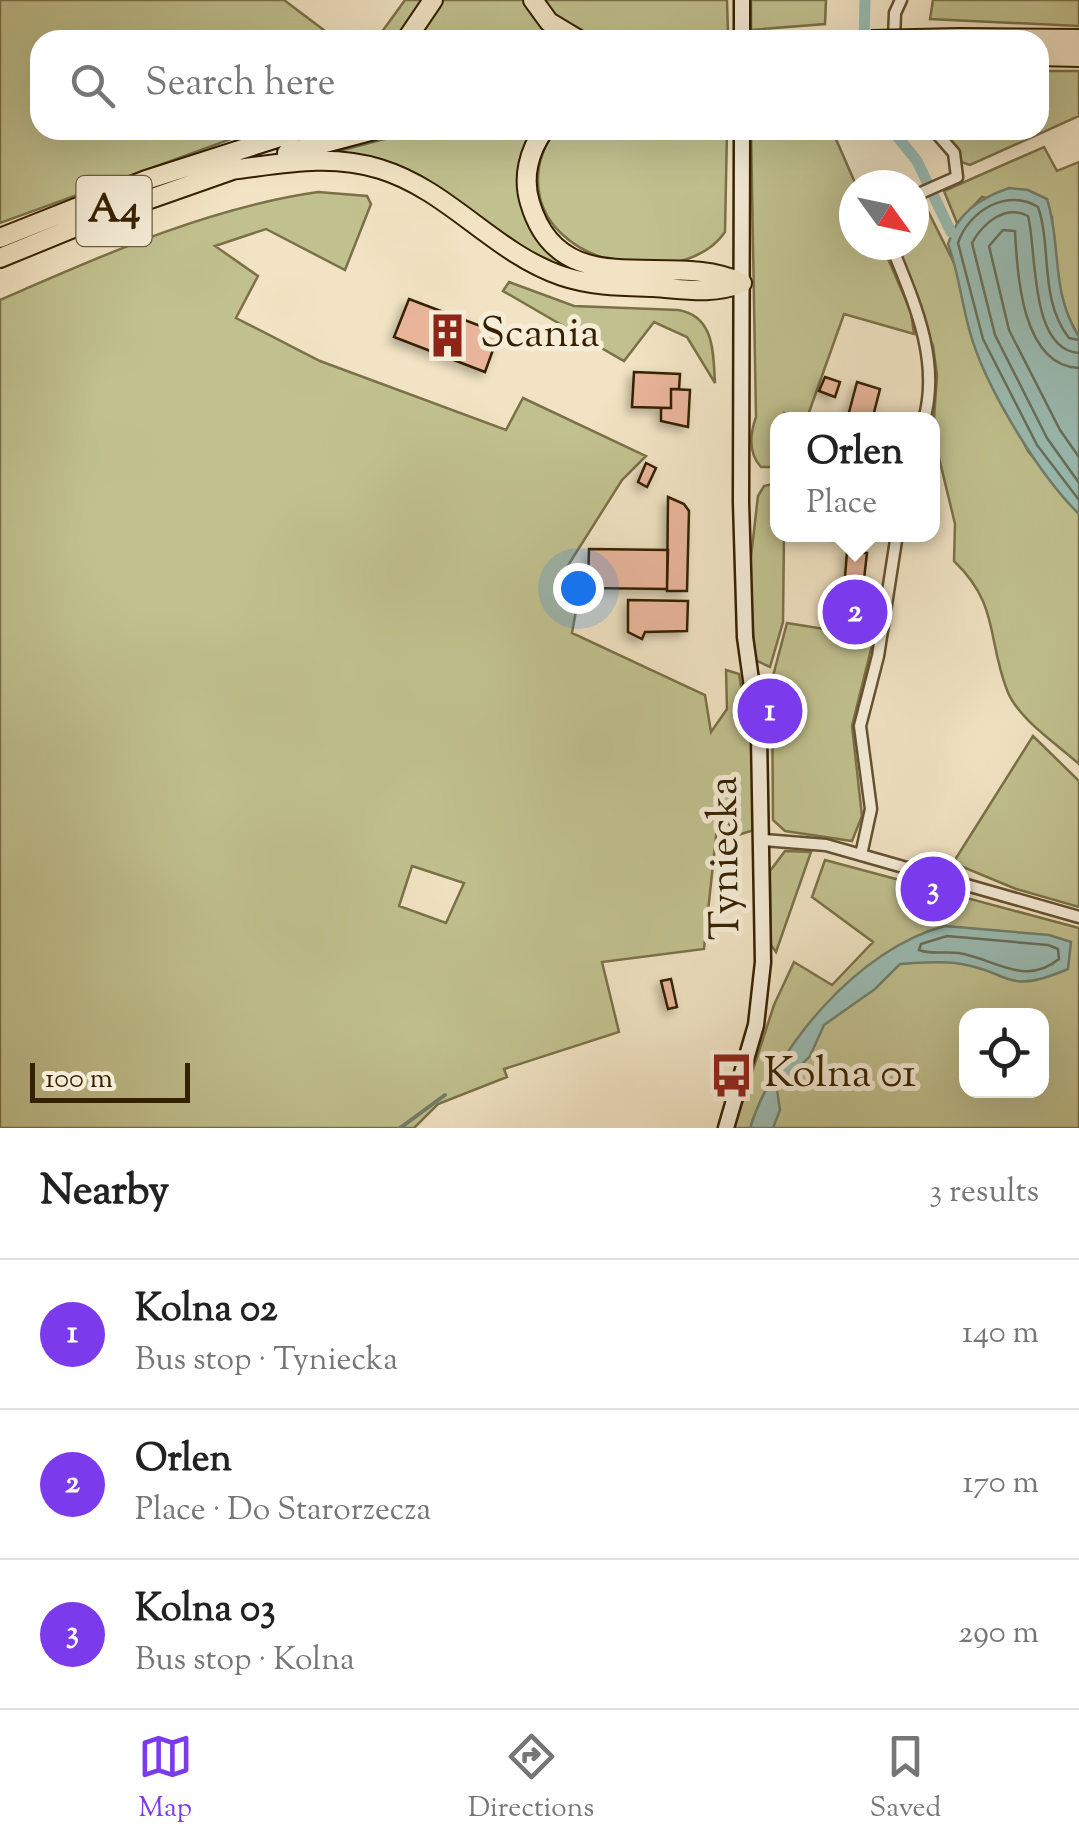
<!DOCTYPE html>
<meta charset="utf-8">
<style>
body{margin:0;font-family:"Sorts Mill Goudy",serif;background:#f6f6f6;color:#222}
.controls{position:absolute;right:30px;bottom:30px;display:grid;overflow:hidden;border-radius:20px;box-shadow:0 10px 40px #0002}
.controls button{width:90px;height:90px;display:grid;place-items:center;padding:0;border:0;border-bottom:2px solid #e0e0e0;background:#fff;color:#222;font:50px sans-serif}
.compass{position:absolute;left:839px;top:170px;width:90px;height:90px;border-radius:50%;background:#fff;box-shadow:0 10px 40px #0002;rotate:123deg}
.scale{position:absolute;left:30px;bottom:25px;width:160px;box-sizing:border-box;padding-left:10px;border:5px solid #352100;border-top:0;font-size:28px;line-height:35px;white-space:nowrap;color:#352100;-webkit-text-stroke:8px #f6edd8;paint-order:stroke}
.you{position:absolute;left:578px;top:588px;width:35px;height:35px;margin:-25px;border:8px solid #fff;border-radius:50%;background:#1a73e8;box-shadow:0 0 0 15px #1a73e833}
.badge{display:grid;place-items:center;width:65px;height:65px;border-radius:50%;background:#7c3aed;color:#fff;font-size:32px;font-weight:700}
.pin{position:absolute;translate:-50% -50%;border:5px solid #fff;box-shadow:0 2px 10px #0006}
.popup{position:absolute;left:770px;top:412px;width:170px;height:130px;box-sizing:border-box;display:grid;place-content:center;border-radius:20px;background:#fff;filter:drop-shadow(0 2px 8px #0005);font-size:32px;white-space:nowrap;color:#767676}
.popup b{font-size:38px;color:#222}
.popup::after{content:'';position:absolute;left:50%;top:100%;margin-left:-20px;border:20px solid transparent;border-top-color:#fff}
.list{margin:0;padding:0;list-style:none}
h2{display:flex;justify-content:space-between;align-items:center;height:130px;margin:0;padding:0 40px;font-size:42px}
h2 small{font-size:32px;font-weight:400;color:#767676}
.list li{display:grid;grid-template-columns:65px 1fr auto;gap:30px;align-items:center;box-sizing:border-box;height:150px;padding:0 40px;border-top:2px solid #e0e0e0}
.list b{display:block;font-size:38px;white-space:nowrap}
.list p{margin:0;font-size:32px;white-space:nowrap;color:#767676}
.list em{font-size:32px;font-style:normal;color:#767676}
.icon{flex:none;width:55px;height:55px;fill:none;stroke:currentColor;stroke-width:2;stroke-linecap:round;stroke-linejoin:round}
.map{position:relative;flex:none;width:1079px;height:1128px;overflow:hidden}
.search{position:absolute;background:#fff;box-shadow:0 10px 40px #0002;left:30px;right:30px;top:30px;height:110px;display:flex;align-items:center;gap:25px;box-sizing:border-box;padding:0 35px;border-radius:30px;color:#767676;font-size:38px}
.sheet{height:580px;background:#fff}
nav{display:flex;justify-content:space-around;align-items:center;box-sizing:border-box;height:140px;border-top:2px solid #e0e0e0;background:#fff;font-size:28px;color:#767676}
nav a{display:grid;justify-items:center;gap:5px}
nav .on{color:#7c3aed}
.map>svg:first-child{display:block}
.green{fill:#c1c18f;stroke:#7b7148;stroke-width:2.5;fill-rule:evenodd}
.water{fill:#9bbeb6;stroke:#727f6d;stroke-width:2.5}
.lines{fill:none;stroke-linecap:round;stroke-linejoin:round}
.shore{stroke:#68705b;stroke-width:2.5}
.stream{stroke:#727f6d;stroke-width:4}
.canal{stroke:#9bbeb6;stroke-width:11}
.building{fill:#e8b49a;stroke:#352100;stroke-width:2.5;filter:url(#shadow)}
.street-casing{stroke:#645231;stroke-width:15}
.secondary-casing{stroke:#352100;stroke-width:19}
.highway-casing{stroke:#352100;stroke-width:22}
.street{stroke:#f6edd8;stroke-width:10}
.secondary{stroke:#f6edd8;stroke-width:14}
.highway{stroke:#f1e3c3;stroke-width:18}
.highway-bridge-casing{stroke:#352100;stroke-width:22;stroke-linecap:butt}
.highway-bridge{stroke:#f1e3c3;stroke-width:18}
.labels{text-anchor:middle;dominant-baseline:central;stroke-width:10;stroke-linejoin:round;paint-order:stroke}
.shield{fill:#f6edd8;stroke:#6f5e41;stroke-width:2.5}
.shield-label{font-size:40px;font-weight:bold;fill:#352100}
.poi-label{font-size:42px;fill:#352100;stroke:#f6edd8;text-anchor:start}
.street-label{font-size:42px;fill:#352100;stroke:#f6edd8}
</style>
<div class="map">
<svg width="1079" height="1128" viewBox="0 0 1079 1128">
<defs>
<filter id="shadow"><feDropShadow dx="-4.5" dy="4.5" stdDeviation="5" flood-color="#0004"/></filter>
</defs>
<rect width="100%" height="100%" fill="#f1e3c3"/>
<filter id="stains"><feTurbulence type="fractalNoise" baseFrequency=".002" numOctaves="4"/><feColorMatrix values="0 0 0 0 .2 0 0 0 0 .09 0 0 0 0 .02 0 0 0 .5 -.17"/></filter>
<radialGradient id="worn" r=".72"><stop offset=".6" stop-color="#630" stop-opacity="0"/><stop offset="1" stop-color="#630" stop-opacity=".3"/></radialGradient>
<!-- green -->
<path class="green" d="M0,0H284L337,40H40V130H256L0,223Z
M405,0H426L399,40H376Z
M442,0H527L539,20L562,40H413Z
M542,0H727L728,33C668,37 582,57 542,0Z
M751,0H826L825,24L751,30Z
M933,0H1079V26L930,19Z
M1039,71H1079V116L970,165L961,162L943,130H1039Z
M419,130H539L527,149L538,234L630,275L608,278L566,270L335,152Z
M557,130H727L725,232C684,292 537,268 538,179C538,162 545,142 557,130Z
M751,130H832L856,185L854,245H882L911,312L914,334L844,314L807,418L784,413V419L778,420L777,467H761C748,453 750,434 756,417Z
M1044,147L1057,171L1079,162V337C1057,301 1053,258 1052,217L982,197L957,223L944,191Z
M318,192L367,196L371,204L345,270L266,229L215,246L258,276L236,318L320,361L506,430L523,398L646,456L622,480L562,575L581,583L572,633L705,695L711,732L727,709L726,670L739,674L752,748L754,830L738,835L728,823L717,827L704,949L602,962L619,1032L504,1069L507,1077L438,1104L414,1128H0V300C103,255 207,208 318,192ZM412,866L464,883L446,923L399,906Z
M924,203L959,273L973,341L988,373L1028,451L1079,514V764C1057,744 1017,718 1007,690C987,638 999,604 954,561L955,524L933,433L937,375L933,346L895,245H914V204Z
M509,282L574,306L678,310C715,316 713,353 715,383L687,337L654,322L624,361L503,291Z
M777,483L778,534L784,535L783,622L770,667L755,660L749,574L758,496L764,486Z
M787,623L874,637L852,726L862,816L852,841L785,831L773,820L772,680Z
M1033,736L1079,781V907L1016,889L953,863Z
M785,851L811,852L776,952L771,945L770,871Z
M825,860L1079,928V1128H734L774,1005L794,962L832,985L873,942L812,897ZM966,1016H1042V1090H966Z"/>
<!-- water -->
<path class="water" d="M1009,188L1028,190L1047,199C1062,246 1050,291 1079,337V514C1040,476 990,394 973,342C962,310 960,276 948,244C957,213 980,198 1009,188Z
M945,926L1049,935L1071,942L1068,969C1003,997 1012,970 955,963C938,961 918,963 900,964L875,989L824,1025L810,1056L777,1090L780,1110L773,1128H750C776,1046 860,948 945,926Z"/>
<g class="lines">
<!-- shore -->
<path class="shore" d="M1079,340L1069,338C1039,300 1052,247 1038,207C1008,188 969,210 958,243L983,339L1037,445L1079,500
M1079,353C1029,350 1037,249 1028,216C1005,204 983,223 972,243L995,335L1047,438L1079,483
M1079,368C1022,366 1017,274 1015,231L1003,230L989,246L1009,330L1060,430L1079,457
M947,936L1048,945L1058,949L1059,959C1025,987 995,959 959,953C945,951 931,955 919,950L921,944Z"/>
<!-- stream -->
<path class="stream" d="M400,1128L445,1095"/>
<!-- canal -->
<path class="canal" d="M864,40L865,0
M892,130L917,161L951,232"/>
</g>
<!-- building -->
<path class="building" d="M409,299L499,333L485,372L394,337Z
M634,372L680,374L679,389H671V408L632,407Z
M825,377L840,382L835,397L819,391Z
M857,382L880,389L872,420H847Z
M671,389L690,390L688,427L661,421V408H671Z
M646,463L656,468L647,487L638,482Z
M668,497L684,504L689,511L687,591H667Z
M589,549L668,550L667,589L588,588Z
M847,552L867,553L864,579L845,577Z
M865,593L876,611L845,630L834,612Z
M628,600L688,601L687,631L645,632L642,639L628,632Z
M671,979L677,1007L668,1009L661,981Z"/>
<g class="lines">
<defs>
<path id="street" d="M894,40L895,13L901,0
M914,196L957,177L954,153L934,130
M891,245C913,300 941,359 924,420
M764,840L826,845L1079,917
M861,855L871,809L860,726L878,656L897,534"/>
<path id="secondary" d="M742,0V40
M726,1128L756,1025L763,962L759,737L745,637L741,502L742,130"/>
<path id="highway" d="M533,0L549,22L579,40
M959,38L1079,39
M406,40L433,0
M1039,56L1079,57
M544,130C529,151 522,177 530,203C561,308 670,248 742,283
M287,153L374,130
M230,170C281,164 329,153 380,169C449,190 494,253 562,276C592,286 622,286 653,287C685,289 711,295 742,283
M0,238L146,180L302,130
M0,258L110,213L238,168"/>
</defs>
<!-- street casing -->
<use href="#street" class="street-casing"/>
<!-- secondary casing -->
<use href="#secondary" class="secondary-casing"/>
<!-- highway casing -->
<use href="#highway" class="highway-casing"/>
<!-- street -->
<use href="#street" class="street"/>
<!-- secondary -->
<use href="#secondary" class="secondary"/>
<!-- highway -->
<use href="#highway" class="highway"/>
<defs>
<path id="highway-bridge" d="M871,40L959,38"/>
</defs>
<!-- highway-bridge casing -->
<use href="#highway-bridge" class="highway-bridge-casing"/>
<!-- highway-bridge -->
<use href="#highway-bridge" class="highway-bridge"/>
</g>
<!-- icons -->
<defs>
<symbol id="building-bare" viewBox="-9 -9 18 18"><path d="M-4-6H4V6H1V3H-1V6H-4ZM-2.5-4.3h1.7v1.8h-1.7ZM.8-4.3h1.7v1.8H.8ZM-2.5-1h1.7V.8h-1.7ZM.8-1h1.7V.8H.8Z" fill="#8f2418" stroke="#f6edd8" stroke-width="2.5" paint-order="stroke"/></symbol>
<symbol id="bus-bare" viewBox="-9 -9 18 18"><path d="M-5-6H5V4H4V6H2V4H-2V6H-4V4H-5ZM-3.5-4V0h7V-4ZM-3.5 1.2v1.5H-2V1.2ZM2 1.2v1.5H3.5V1.2Z" fill="#8f2418" stroke="#f6edd8" stroke-width="2.5" paint-order="stroke"/></symbol>
</defs>
<g fill-rule="evenodd">
<use href="#building-bare" x="416" y="304" width="63" height="63"/>
<use href="#bus-bare" x="700" y="1044" width="63" height="63"/>
</g>
<g class="labels">
<!-- shield labels -->
<rect class="shield" x="76.5" y="176" width="75" height="70" rx="8"/>
<g class="shield-label">
<text x="114" y="211">A4</text>
</g>
<!-- poi labels -->
<g class="poi-label">
<text x="480" y="336">Scania</text>
<text x="764" y="1076">Kolna 01</text>
</g>
<!-- street labels -->
<g class="street-label">
<text transform="translate(727 858) rotate(-91)">Tyniecka</text>
</g>
</g>
<rect width="100%" height="100%" filter="url(#stains)"/>
<rect width="100%" height="100%" fill="url(#worn)"/>
</svg>
<div class="controls">
<button><svg class="icon" aria-label="locate" viewBox="0 0 24 24"><circle cx="12" cy="12" r="6"/><path d="M12 2v4M12 18v4M2 12h4M18 12h4"/></svg></button>
</div>
<svg class="compass" viewBox="-18 -18 36 36"><path d="M0-13l5 13h-10z" fill="#e53935"/><path d="M0 13l5-13h-10z" fill="#767676"/></svg>
<div class="scale">100 m</div>
<div class="you"></div>
<div class="pin badge" style="left:770px;top:711px">1</div>
<div class="pin badge" style="left:855px;top:612px">2</div>
<div class="popup"><b>Orlen</b>Place</div>
<div class="pin badge" style="left:933px;top:889px">3</div>
<div class="search"><svg class="icon" aria-label="search" viewBox="0 0 24 24"><circle cx="10" cy="10" r="6"/><path d="M15 15l6 6"/></svg>Search here</div>
</div>
<section class="sheet">
<h2>Nearby<small>3 results</small></h2>
<ul class="list">
<li><span class="badge">1</span><div><b>Kolna 02</b><p>Bus stop · Tyniecka</p></div><em>140 m</em></li>
<li><span class="badge">2</span><div><b>Orlen</b><p>Place · Do Starorzecza</p></div><em>170 m</em></li>
<li><span class="badge">3</span><div><b>Kolna 03</b><p>Bus stop · Kolna</p></div><em>290 m</em></li>
</ul>
</section>
<nav>
<a class="on"><svg class="icon" aria-label="map" viewBox="0 0 24 24"><path d="M3 6l6-2 6 2 6-2v14l-6 2-6-2-6 2zM9 4v14M15 6v14"/></svg>Map</a>
<a><svg class="icon" aria-label="directions" viewBox="0 0 24 24"><path d="M12 3l9 9-9 9-9-9zM9 14v-3h6M13 9l2 2-2 2"/></svg>Directions</a>
<a><svg class="icon" aria-label="saved" viewBox="0 0 24 24"><path d="M7 4h10v16l-5-4-5 4z"/></svg>Saved</a>
</nav>
